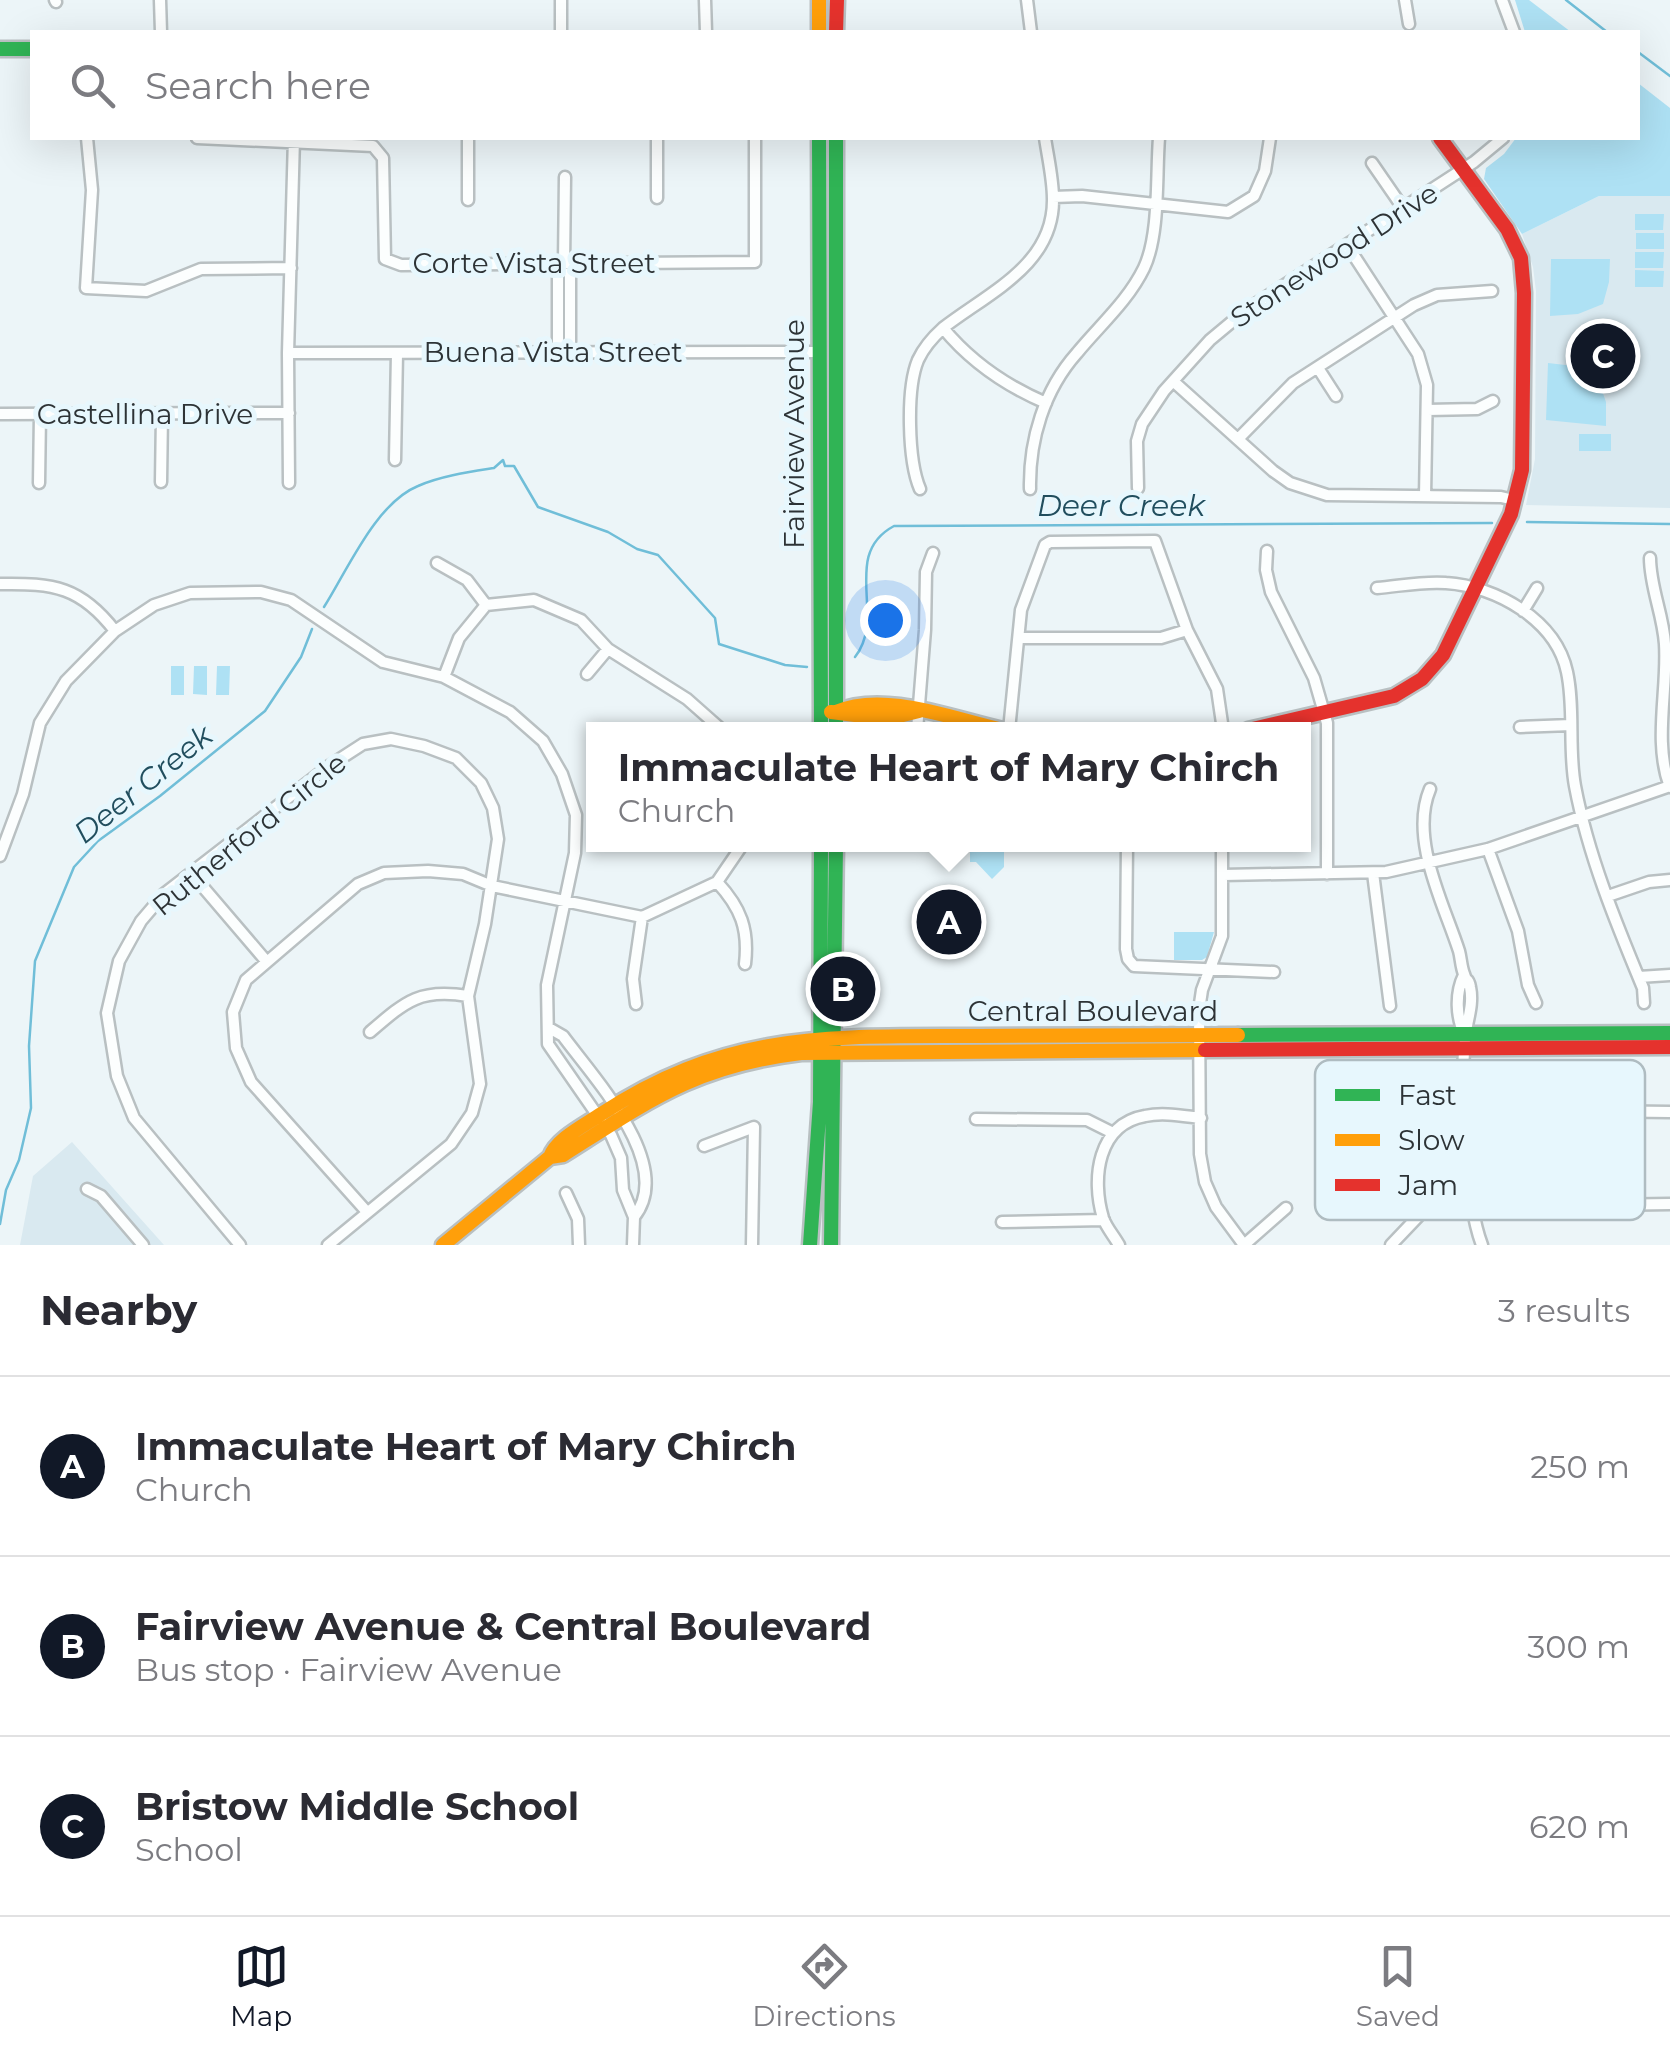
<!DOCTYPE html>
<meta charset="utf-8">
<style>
body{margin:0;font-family:Montserrat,sans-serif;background:#f7f7f7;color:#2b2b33}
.you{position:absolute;left:885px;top:620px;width:35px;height:35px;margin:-25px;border:8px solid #fff;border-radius:50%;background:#1a73e8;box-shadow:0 0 0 15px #1a73e833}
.badge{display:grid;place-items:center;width:65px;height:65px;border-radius:50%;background:#111827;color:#fff;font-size:32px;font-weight:700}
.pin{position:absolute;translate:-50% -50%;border:5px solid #fff;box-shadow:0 2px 10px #0006}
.popup{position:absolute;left:586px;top:722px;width:725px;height:130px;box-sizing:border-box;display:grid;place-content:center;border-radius:0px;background:#fff;filter:drop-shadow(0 2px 8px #0005);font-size:32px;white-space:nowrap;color:#7c7c81}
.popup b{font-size:38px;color:#2b2b33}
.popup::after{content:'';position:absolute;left:50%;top:100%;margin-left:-20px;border:20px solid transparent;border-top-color:#fff}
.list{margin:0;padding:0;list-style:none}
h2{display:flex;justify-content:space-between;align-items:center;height:130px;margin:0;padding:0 40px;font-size:42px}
h2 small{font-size:32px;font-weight:400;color:#7c7c81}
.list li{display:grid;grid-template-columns:65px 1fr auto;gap:30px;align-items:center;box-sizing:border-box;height:180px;padding:0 40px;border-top:2px solid #e1e1e2}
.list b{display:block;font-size:38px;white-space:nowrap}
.list p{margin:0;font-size:32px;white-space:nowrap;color:#7c7c81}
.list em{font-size:32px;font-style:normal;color:#7c7c81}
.icon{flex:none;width:55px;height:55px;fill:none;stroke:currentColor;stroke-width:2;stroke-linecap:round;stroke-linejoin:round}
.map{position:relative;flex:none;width:1670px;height:1245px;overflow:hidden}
.search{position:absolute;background:#fff;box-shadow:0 10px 40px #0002;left:30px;right:30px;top:30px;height:110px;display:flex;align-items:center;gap:25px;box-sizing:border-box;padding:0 35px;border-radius:0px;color:#7c7c81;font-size:38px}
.sheet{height:670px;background:#fff}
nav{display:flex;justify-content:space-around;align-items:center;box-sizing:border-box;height:140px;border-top:2px solid #e1e1e2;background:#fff;font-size:28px;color:#7c7c81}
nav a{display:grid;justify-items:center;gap:5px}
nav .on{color:#111827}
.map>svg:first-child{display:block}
.built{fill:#d9e9f0}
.green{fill:#aee1f4}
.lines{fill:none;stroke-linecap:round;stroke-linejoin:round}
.stream{stroke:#70bed8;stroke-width:2.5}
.street-casing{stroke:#b9c0c2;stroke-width:15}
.fast-casing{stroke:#b9c0c2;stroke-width:19}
.slow-casing{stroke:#b9c0c2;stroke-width:19}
.jam-casing{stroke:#b9c0c2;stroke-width:19}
.street{stroke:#fcfefe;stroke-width:10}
.fast{stroke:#30b455;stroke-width:14}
.slow{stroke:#ff9f0a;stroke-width:14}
.jam{stroke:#e5322d;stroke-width:14}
.labels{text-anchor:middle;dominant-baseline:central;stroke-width:10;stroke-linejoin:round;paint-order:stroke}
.street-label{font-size:28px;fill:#2d3336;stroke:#e7f7fd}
.water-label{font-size:30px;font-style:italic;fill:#214e5e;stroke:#e7f7fd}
.key{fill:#e7f7fd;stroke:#afbcc1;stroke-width:2.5}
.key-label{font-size:28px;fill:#2d3336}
</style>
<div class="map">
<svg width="1670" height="1245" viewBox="0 0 1670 1245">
<rect width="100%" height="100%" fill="#ecf5f8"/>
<!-- built -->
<path class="built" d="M1599,196H1670V508L1526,505L1535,459L1536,291L1533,267L1522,234Z
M72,1142L164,1245H20L33,1176Z"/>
<!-- green -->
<path class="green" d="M1515,0H1529L1571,32H1525Z
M1638,83L1670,108V196H1599L1522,234L1484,179L1486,168L1504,154L1516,138H1638Z
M1635,214H1664L1663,230H1635Z
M1636,233H1664V249H1636Z
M1635,252H1664L1663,268H1635Z
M1551,259H1610L1609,282L1603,304L1578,314L1550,316Z
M1635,270L1664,271L1663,287H1635Z
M1548,363L1574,366L1598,379L1606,402V426L1546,420Z
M1579,434H1611V451H1579Z
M171,666H184V695H171Z
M194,666H207V695L193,694Z
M217,666H230L229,695H216Z
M970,845H1004V867L992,879L976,862H970Z
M1174,932H1214L1207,957L1202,960H1174Z"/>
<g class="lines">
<!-- stream -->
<path class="stream" d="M1566,0L1607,32
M1638,52L1670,76
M1527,522L1670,524
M324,607C348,569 376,503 418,486C441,476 469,472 494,468L503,460L505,466H514L538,507L608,532L637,549L658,555L715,618L719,644L785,665L807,667
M855,657C887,617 840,555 894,526L1492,523
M0,1224L6,1190L19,1160L31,1108L29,1046L35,961L74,867L98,841L160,796L265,711L301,657L312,629"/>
<defs>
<path id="street" d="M55,0L56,2
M160,0L161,32
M705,0L706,32
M1027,0L1031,32
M1405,0L1409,24
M1502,0L1514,32
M561,32V0
M87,138L92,190L86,288L146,291L201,269L291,268
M197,138L373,146L383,158L385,259L401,265L755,262V138
M468,138V200
M657,138V198
M1372,163L1403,208
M1053,197L1082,196L1228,212L1254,196L1265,171L1270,138
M1347,245L1418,354L1427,385L1425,496
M564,264L570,273V352
M943,328C971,362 1004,385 1046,403
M558,352V274L564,264L565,177
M288,353L819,352
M1318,368L1336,396
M1173,381L1273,471L1290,483L1327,495L1501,497L1514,500
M1427,410L1477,409L1493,401
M0,414L289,413
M1238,439L1293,383L1414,305L1437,295L1492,291
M395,460L397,353
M161,482L162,414
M39,483L40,414
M289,483L288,353L294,138
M1138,488L1137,441L1142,424L1164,391L1210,340L1246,310L1474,162L1503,138
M920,489C908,461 906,389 918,360C924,347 933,337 943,328C988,293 1054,265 1053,199C1053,179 1048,158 1045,138
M1030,489C1029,440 1044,390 1077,353C1100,325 1128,301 1144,268C1160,234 1156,175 1159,138
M1267,551L1266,570L1271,592L1314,678L1327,723V874
M1650,558C1650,587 1663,614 1665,644C1668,690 1653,742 1670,787
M437,563L467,580L486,605
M0,584C54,583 81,587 115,631
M1377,588C1400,586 1424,581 1446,583C1496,586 1556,620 1567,672C1575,709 1568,748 1575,786C1588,855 1616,923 1643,988L1644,1003
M1523,611L1537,588
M1019,638H1161L1187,630
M587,674L608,649
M444,677L459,638L486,605L534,600L581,620L608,649L687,699L722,730
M1520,727L1571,725
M917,730L925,630L926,572L933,553
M1009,730L1021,610L1045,545L1050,542L1155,541L1187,630L1217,689L1223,730
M1430,789C1409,839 1444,904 1459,951C1461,958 1461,967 1464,974C1467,984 1468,976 1470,987C1474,1006 1466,1022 1465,1040C1460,1089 1465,1201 1482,1245
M1127,844L1126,949L1128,959L1134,966L1274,972
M1222,844V936L1202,990L1199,1010L1200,1154L1205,1182L1216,1207L1244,1245
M1488,849L1518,931L1528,985L1536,1003
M0,856L23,794L40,723L66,681L115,631L154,605L190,593L261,592L291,600L383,662L444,677L510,712L543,741L562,774L576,815L575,853L547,985L548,1044L611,1135L621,1158L623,1190L634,1217L633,1245
M191,873L267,962
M1373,873L1390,1006
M1223,875L1386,872L1488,849L1670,786
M717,882C741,908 749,929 745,964
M1608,896L1649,882L1670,880
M1464,975C1455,993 1456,1018 1465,1035
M1639,977L1670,975
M636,1004L633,979L642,917
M549,1028L563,1036C593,1077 676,1165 634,1217
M370,1032C406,1001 420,988 468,996
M1385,1116L1466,1112
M976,1119L1087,1120L1111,1132
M704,1146L754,1127L752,1245
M87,1189L101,1196L143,1245
M566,1193L578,1219L579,1245
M1584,1193L1582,1133L1588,1111L1670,1112
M367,1212L251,1082L236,1048L233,1012L246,980L358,884L384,873L428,871L463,874L492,886L642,917L717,882L743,844
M1002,1222L1104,1220
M240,1245L134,1118L117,1076L107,1013L119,961L141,921L164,894L329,766L363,744L391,739L424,746L456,758L481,783L493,808L498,839L485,924L468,996L480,1084L472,1113L451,1144L328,1245
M1119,1245C1114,1236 1106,1227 1103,1218C1091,1178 1098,1124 1145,1116C1163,1112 1183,1116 1201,1118
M1244,1245L1286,1208
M1391,1245L1430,1204L1470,1195L1584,1193L1602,1205L1670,1204"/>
<path id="fast" d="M0,49H32
M819,138L821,730
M836,138V730
M1238,1035L1670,1033
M810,1245L820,1102L821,844
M831,1245L836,844"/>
<path id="slow" d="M819,0V32
M831,712L887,719L919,711
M836,712C884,691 953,719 1003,730
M550,1157L563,1155C650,1100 695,1066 801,1053L1205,1050
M443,1245L550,1157C556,1139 585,1125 601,1114C731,1029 832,1037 980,1036C1066,1036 1152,1036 1238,1035"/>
<path id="jam" d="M836,32L837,0
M1248,730L1394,696L1422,679L1443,655L1511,514L1522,470L1524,293L1521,258L1507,229L1440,138
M1205,1050L1670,1047"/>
</defs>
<!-- street casing -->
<use href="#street" class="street-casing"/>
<!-- fast casing -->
<use href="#fast" class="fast-casing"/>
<!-- slow casing -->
<use href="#slow" class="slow-casing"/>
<!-- jam casing -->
<use href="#jam" class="jam-casing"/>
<!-- street -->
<use href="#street" class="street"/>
<!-- fast -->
<use href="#fast" class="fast"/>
<!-- slow -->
<use href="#slow" class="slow"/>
<!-- jam -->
<use href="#jam" class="jam"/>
</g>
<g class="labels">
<!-- street labels -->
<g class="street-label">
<text transform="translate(1334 255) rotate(-33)">Stonewood Drive</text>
<text x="534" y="263">Corte Vista Street</text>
<text x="553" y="352">Buena Vista Street</text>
<text x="145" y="414">Castellina Drive</text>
<text transform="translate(794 434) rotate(-90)">Fairview Avenue</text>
<text transform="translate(249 834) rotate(-39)">Rutherford Circle</text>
<text x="1093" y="1011">Central Boulevard</text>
</g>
<!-- water labels -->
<g class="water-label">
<text x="1121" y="505">Deer Creek</text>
<text transform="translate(143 784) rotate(-39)">Deer Creek</text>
</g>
</g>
<!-- legend -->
<rect x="1315" y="1060" width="330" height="160" rx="15" class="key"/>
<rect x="1335" y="1089" width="45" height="12" fill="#30b455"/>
<rect x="1335" y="1134" width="45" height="12" fill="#ff9f0a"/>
<rect x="1335" y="1179" width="45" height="12" fill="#e5322d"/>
<g class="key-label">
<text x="1398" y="1105">Fast</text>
<text x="1398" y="1150">Slow</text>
<text x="1398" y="1195">Jam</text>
</g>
</svg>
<div class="you"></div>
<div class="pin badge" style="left:949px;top:922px">A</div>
<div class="popup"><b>Immaculate Heart of Mary Chirch</b>Church</div>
<div class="pin badge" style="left:843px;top:989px">B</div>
<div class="pin badge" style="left:1603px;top:356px">C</div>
<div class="search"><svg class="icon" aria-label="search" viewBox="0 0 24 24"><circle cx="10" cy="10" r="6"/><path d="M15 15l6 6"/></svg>Search here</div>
</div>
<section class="sheet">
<h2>Nearby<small>3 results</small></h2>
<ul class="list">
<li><span class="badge">A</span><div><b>Immaculate Heart of Mary Chirch</b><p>Church</p></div><em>250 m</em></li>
<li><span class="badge">B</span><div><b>Fairview Avenue &amp; Central Boulevard</b><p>Bus stop · Fairview Avenue</p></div><em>300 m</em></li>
<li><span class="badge">C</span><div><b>Bristow Middle School</b><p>School</p></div><em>620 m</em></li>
</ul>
</section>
<nav>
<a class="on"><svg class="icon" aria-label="map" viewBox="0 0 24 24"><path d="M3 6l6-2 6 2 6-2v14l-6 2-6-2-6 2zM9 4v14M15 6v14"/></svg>Map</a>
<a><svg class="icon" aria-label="directions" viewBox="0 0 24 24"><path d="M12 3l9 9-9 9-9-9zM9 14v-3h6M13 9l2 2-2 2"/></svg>Directions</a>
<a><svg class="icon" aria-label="saved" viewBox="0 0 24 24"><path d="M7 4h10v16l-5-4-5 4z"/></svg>Saved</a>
</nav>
